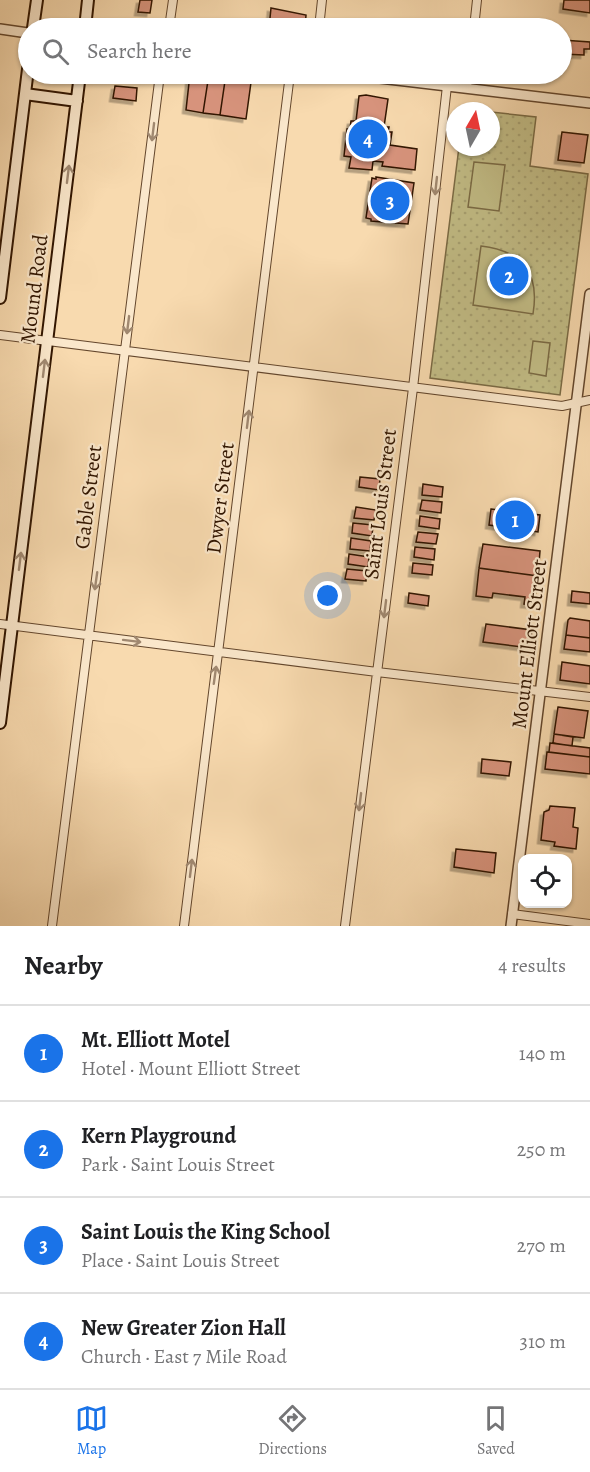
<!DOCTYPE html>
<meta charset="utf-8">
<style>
body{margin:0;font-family:Alegreya,serif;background:#f6f6f6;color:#202124}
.controls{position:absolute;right:18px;bottom:18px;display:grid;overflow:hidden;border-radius:12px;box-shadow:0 2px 4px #0004}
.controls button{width:54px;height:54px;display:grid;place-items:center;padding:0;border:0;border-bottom:2px solid #e0e0e0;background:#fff;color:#202124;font:30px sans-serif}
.compass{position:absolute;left:446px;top:102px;width:54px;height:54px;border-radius:50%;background:#fff;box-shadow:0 2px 4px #0004;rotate:9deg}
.you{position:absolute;left:328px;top:596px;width:21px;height:21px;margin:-15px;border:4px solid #fff;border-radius:50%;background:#1a73e8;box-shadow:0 0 0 9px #1a73e833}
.badge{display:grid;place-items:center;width:39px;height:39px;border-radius:50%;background:#1a73e8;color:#fff;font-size:20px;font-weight:700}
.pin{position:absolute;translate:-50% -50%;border:3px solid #fff;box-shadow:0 2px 6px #0006}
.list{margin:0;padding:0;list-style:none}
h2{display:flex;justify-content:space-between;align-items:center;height:78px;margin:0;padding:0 24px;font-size:26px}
h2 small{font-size:20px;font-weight:400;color:#757577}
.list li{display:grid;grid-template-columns:39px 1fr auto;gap:18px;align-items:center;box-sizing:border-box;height:96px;padding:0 24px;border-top:2px solid #e0e0e0}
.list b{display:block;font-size:22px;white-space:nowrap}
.list p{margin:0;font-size:20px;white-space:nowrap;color:#757577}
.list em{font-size:20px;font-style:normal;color:#757577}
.icon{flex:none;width:33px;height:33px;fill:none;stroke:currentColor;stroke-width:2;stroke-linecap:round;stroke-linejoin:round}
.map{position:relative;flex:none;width:590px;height:926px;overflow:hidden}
.search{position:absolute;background:#fff;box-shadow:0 2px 4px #0004;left:18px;right:18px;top:18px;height:66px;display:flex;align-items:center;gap:15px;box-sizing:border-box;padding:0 21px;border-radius:33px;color:#757577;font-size:22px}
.sheet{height:462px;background:#fff}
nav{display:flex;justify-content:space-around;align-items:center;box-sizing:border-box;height:84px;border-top:2px solid #e0e0e0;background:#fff;font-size:16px;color:#757577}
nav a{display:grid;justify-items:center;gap:3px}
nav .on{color:#1a73e8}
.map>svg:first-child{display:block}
.grass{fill:url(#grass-dots);stroke:#7a6a44;stroke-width:1.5}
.garden{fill:#c3be87;stroke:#7a6a44;stroke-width:1.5}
.building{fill:#d7937c;stroke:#311500;stroke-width:1.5;filter:url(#shadow)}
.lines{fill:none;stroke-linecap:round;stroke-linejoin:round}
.minor-casing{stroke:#63462c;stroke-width:10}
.tertiary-casing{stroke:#63462c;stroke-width:12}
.secondary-casing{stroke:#311500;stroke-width:14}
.minor{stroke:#fae7cb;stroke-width:8}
.tertiary{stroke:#fae7cb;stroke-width:9}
.secondary{stroke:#fae7cb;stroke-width:10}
.oneway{stroke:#a08870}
.labels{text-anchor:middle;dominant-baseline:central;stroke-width:4.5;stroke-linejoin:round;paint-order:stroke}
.street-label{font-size:21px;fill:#311500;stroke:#fae7cb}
</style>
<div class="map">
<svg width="590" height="926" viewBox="0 0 590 926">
<defs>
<pattern id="grass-dots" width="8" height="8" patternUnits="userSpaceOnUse" patternTransform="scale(1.5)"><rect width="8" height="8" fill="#c3be87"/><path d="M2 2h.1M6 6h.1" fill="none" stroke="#a8a273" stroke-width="1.8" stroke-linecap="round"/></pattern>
<filter id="shadow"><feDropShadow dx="-3.5" dy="3.5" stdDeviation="0" flood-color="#0004"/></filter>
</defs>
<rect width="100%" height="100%" fill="#f8daaf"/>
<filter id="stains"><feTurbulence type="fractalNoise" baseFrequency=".00333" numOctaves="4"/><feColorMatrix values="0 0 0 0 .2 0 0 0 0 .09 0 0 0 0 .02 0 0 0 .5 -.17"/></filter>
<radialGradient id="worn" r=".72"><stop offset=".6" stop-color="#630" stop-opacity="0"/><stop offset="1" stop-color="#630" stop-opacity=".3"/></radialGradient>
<!-- grass -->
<path class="grass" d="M491,112L536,117L530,166L588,174L560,395L430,378L459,147H491Z"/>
<!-- garden -->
<path class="garden" d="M474,162L505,165L499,211L468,207Z
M481,246C522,251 540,272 533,314L473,305Z
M533,341L550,343L546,376L529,373Z"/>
<!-- building -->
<path class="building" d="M140,0H152L150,13L138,12Z
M564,0H590V13L563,9Z
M271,8L306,15L305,28H269Z
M562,40L590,42V49H584V55L562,54Z
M190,74H209L203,113L186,110Z
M209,74H226L220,115L203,113Z
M226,74L252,75L246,119L220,115Z
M115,86L137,88L136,101L113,98Z
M366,95L388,99L384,127H389L388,132H392L390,145L417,149L415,170L382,166L383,162L373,161L372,170L349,168L351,157L344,156L347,129H350L351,121H356L359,96Z
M562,132L588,135L584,163L558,160Z
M376,177L414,183L408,224L371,221V219L366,218L372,178L376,179Z
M360,477L380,479L379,490L359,487Z
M423,484L443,487L442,497L422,495Z
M422,500L442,502L441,513L420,510Z
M356,507L376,510L374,520L354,518Z
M491,509L540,515L538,532L489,525Z
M420,516L440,519L439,529L419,526Z
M353,523L373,525L372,536L352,533Z
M418,532L438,534L436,544L416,542Z
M351,538L371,541L370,551L350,549Z
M483,544L540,551L538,576L479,568Z
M415,547L435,549L434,560L414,557Z
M349,554L369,557L368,567L348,564Z
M413,563L433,565L432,575L412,573Z
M479,568L538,576L534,605L524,604L525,597L493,593L492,598L476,596Z
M347,569L367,571L366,581L345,579Z
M572,591L590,593V604L571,602Z
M409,593L429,596L428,606L408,603Z
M570,618L590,621V638L566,635L568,620Z
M486,624L532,630L530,648L483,642Z
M566,635L590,638V652L564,649Z
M562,662L590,666V684L560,680Z
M558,707L588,711L584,738L554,734Z
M554,734L573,737L572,746L553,743Z
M550,743L590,748V757L549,752Z
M547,752L590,757V774L545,769Z
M482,759L511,762L509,776L481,773Z
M550,806L575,808L573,827L578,828L576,849L554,846L555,842L541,840L544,812L549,810Z
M456,849L496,853L494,873L454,867Z"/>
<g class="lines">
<defs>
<path id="minor" d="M169,28L173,0
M319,28L322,0
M474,28L477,0
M467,88L468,74
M0,335L562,406L590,400
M0,624L377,672L590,697
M512,914L590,924
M52,926L160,74
M184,926L290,74
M345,926L413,388L447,86"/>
<path id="tertiary" d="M0,29L28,33
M346,74L590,103
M511,926L590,294"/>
<path id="secondary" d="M33,28L37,0
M85,28L88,0
M25,94L77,101
M0,298L28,69
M0,723L80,74"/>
</defs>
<!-- minor casing -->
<use href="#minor" class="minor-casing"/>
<!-- tertiary casing -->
<use href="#tertiary" class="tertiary-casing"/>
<!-- secondary casing -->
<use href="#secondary" class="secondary-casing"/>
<!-- minor -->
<use href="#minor" class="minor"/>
<!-- tertiary -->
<use href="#tertiary" class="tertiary"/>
<!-- secondary -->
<use href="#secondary" class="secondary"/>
</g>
<!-- one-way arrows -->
<defs><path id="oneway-shaft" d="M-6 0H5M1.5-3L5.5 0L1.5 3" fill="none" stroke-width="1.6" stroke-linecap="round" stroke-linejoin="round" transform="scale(1.5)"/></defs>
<g class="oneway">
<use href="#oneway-shaft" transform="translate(153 132) rotate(97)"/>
<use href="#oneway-shaft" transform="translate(68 174) rotate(-83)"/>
<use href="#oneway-shaft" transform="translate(436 186) rotate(96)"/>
<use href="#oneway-shaft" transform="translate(128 325) rotate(97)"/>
<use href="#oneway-shaft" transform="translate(44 368) rotate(-83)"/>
<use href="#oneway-shaft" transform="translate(248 419) rotate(-83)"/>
<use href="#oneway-shaft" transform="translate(20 561) rotate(-83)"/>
<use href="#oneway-shaft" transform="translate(96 581) rotate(98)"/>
<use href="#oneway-shaft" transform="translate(385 609) rotate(97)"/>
<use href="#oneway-shaft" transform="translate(132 641) rotate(7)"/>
<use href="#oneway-shaft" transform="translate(215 675) rotate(-82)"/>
<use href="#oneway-shaft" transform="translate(360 802) rotate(97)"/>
<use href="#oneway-shaft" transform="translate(191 868) rotate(-83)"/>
</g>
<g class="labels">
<!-- street labels -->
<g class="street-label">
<text transform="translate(34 289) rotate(-83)">Mound Road</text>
<text transform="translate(88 497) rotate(-83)">Gable Street</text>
<text transform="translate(220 498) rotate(-83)">Dwyer Street</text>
<text transform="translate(380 504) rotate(-83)">Saint Louis Street</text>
<text transform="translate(529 644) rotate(-83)">Mount Elliott Street</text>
</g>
</g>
<rect width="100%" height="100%" filter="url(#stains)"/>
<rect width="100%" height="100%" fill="url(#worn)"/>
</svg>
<div class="controls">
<button><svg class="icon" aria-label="locate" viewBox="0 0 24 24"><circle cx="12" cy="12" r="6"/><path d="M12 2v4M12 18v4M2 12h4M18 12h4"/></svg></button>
</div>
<svg class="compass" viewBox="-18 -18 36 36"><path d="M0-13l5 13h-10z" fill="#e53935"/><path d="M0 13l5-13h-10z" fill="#757577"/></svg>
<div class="you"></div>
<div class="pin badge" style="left:515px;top:520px">1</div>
<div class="pin badge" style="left:509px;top:276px">2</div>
<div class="pin badge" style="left:390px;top:201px">3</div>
<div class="pin badge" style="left:368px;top:139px">4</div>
<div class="search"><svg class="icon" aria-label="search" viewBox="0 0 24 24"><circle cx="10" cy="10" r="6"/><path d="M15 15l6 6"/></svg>Search here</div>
</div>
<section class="sheet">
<h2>Nearby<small>4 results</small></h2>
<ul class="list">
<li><span class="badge">1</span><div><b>Mt. Elliott Motel</b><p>Hotel · Mount Elliott Street</p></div><em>140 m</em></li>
<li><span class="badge">2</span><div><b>Kern Playground</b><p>Park · Saint Louis Street</p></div><em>250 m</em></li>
<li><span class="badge">3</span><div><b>Saint Louis the King School</b><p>Place · Saint Louis Street</p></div><em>270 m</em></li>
<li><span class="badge">4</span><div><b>New Greater Zion Hall</b><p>Church · East 7 Mile Road</p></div><em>310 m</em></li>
</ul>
</section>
<nav>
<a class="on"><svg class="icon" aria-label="map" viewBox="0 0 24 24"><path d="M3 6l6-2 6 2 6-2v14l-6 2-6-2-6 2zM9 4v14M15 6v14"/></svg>Map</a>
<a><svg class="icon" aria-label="directions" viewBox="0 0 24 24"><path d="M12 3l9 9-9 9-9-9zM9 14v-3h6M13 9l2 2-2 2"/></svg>Directions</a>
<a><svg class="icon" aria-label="saved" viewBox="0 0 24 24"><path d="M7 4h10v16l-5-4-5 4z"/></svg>Saved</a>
</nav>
